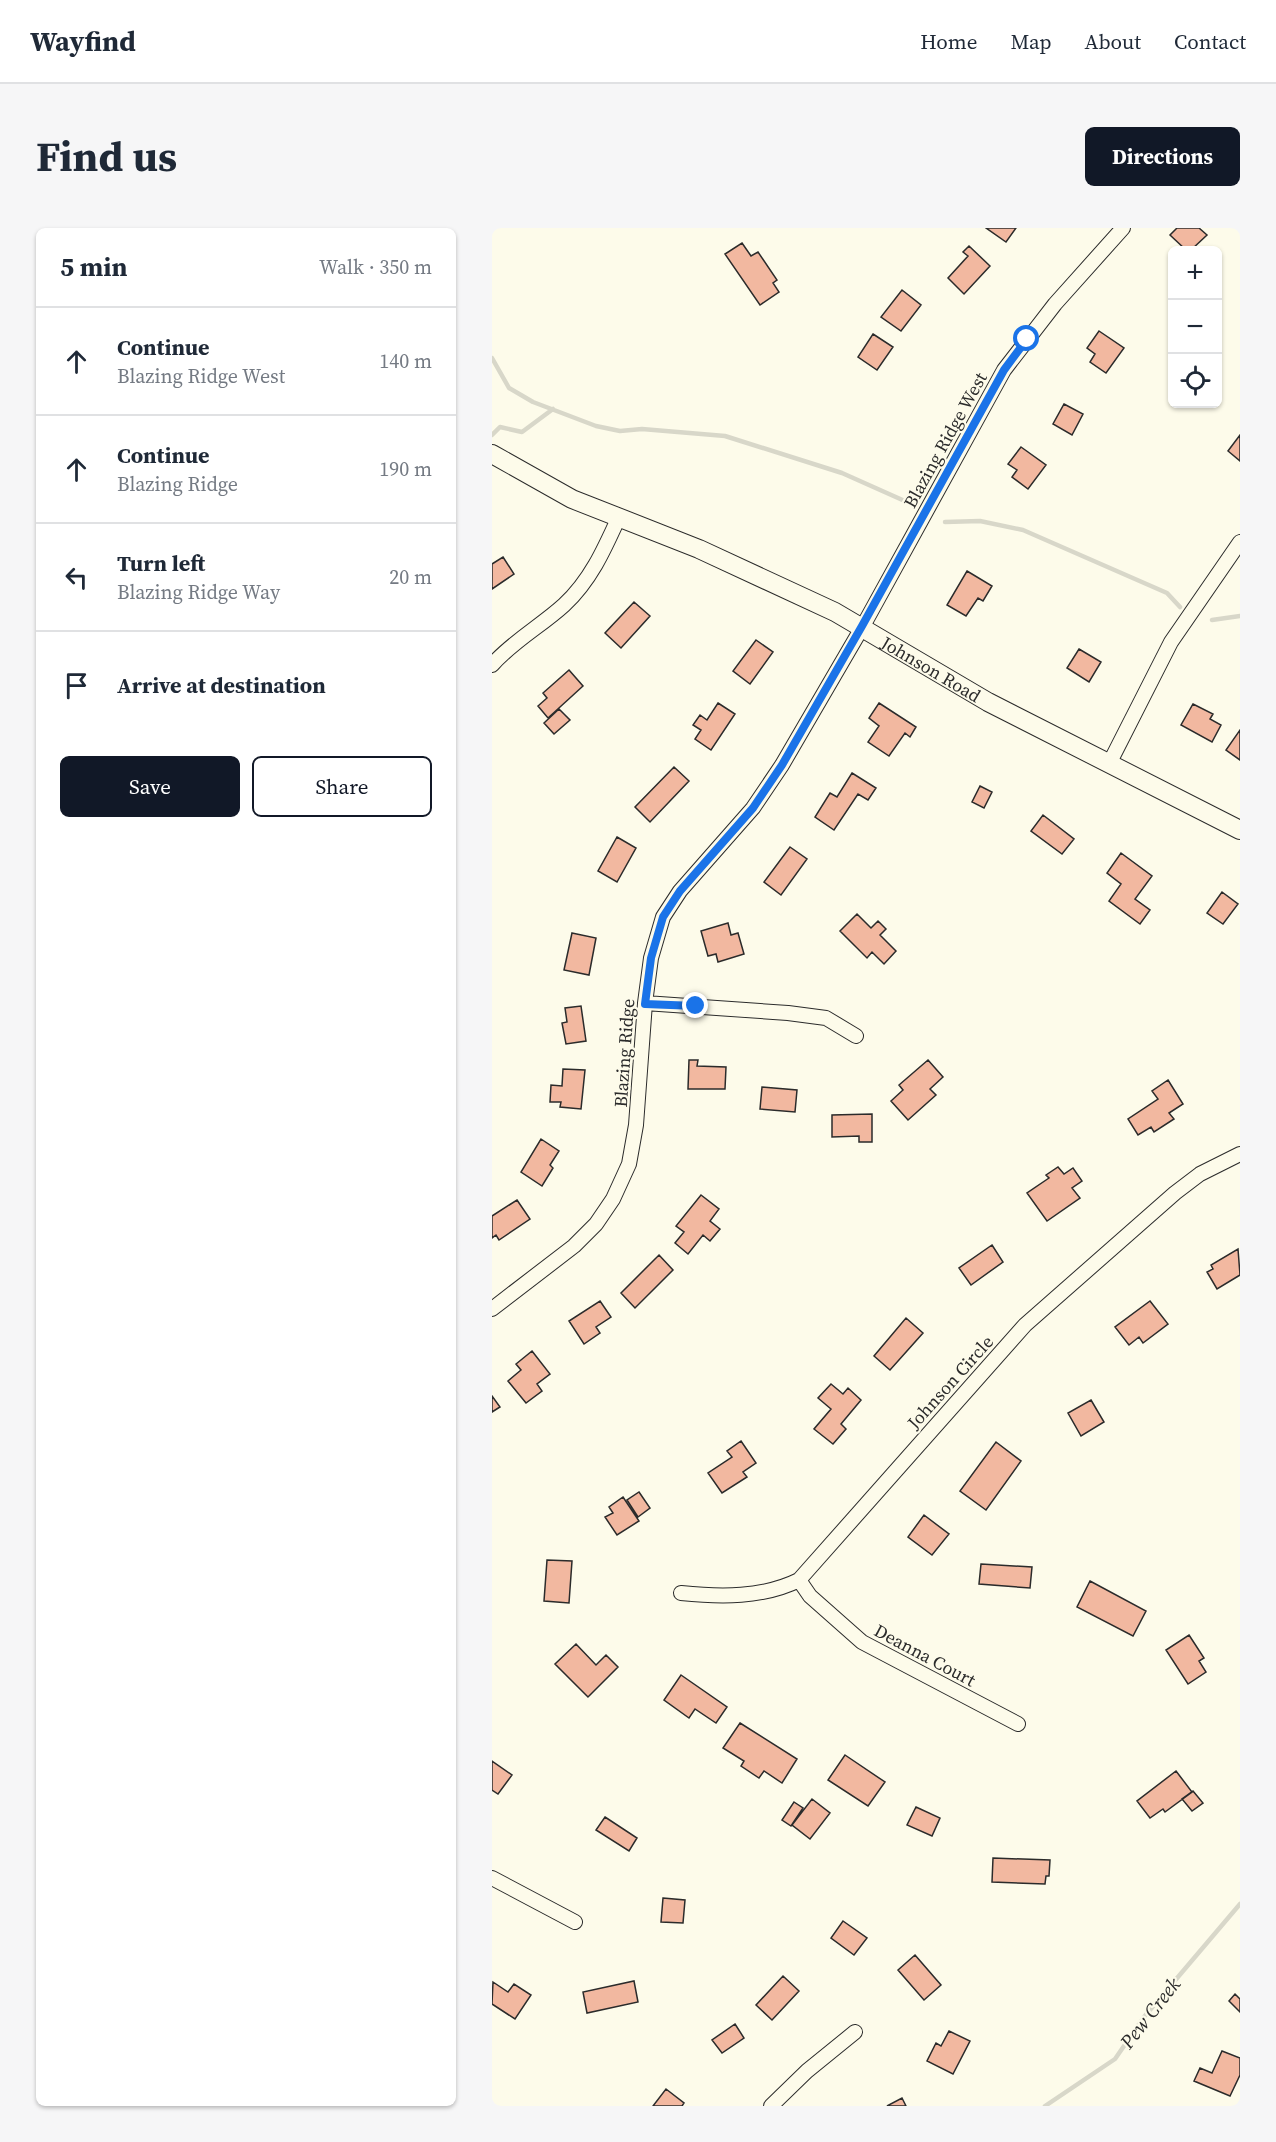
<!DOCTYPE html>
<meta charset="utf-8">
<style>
body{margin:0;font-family:"Source Serif 4",serif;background:#f6f6f7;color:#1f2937}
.controls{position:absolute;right:18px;top:18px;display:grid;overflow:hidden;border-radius:9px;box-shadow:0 2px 4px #0004}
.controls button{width:54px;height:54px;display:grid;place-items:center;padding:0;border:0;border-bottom:2px solid #e0e1e3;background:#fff;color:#1f2937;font:30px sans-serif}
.stop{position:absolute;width:18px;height:18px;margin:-14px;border:4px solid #1a73e8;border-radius:50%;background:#fff}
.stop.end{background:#1a73e8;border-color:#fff;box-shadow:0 2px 6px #0008}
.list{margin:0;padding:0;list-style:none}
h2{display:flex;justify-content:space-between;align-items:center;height:78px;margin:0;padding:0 24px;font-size:26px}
h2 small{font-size:20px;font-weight:400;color:#747a83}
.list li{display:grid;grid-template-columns:39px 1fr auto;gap:18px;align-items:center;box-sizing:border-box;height:108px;padding:0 24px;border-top:2px solid #e0e1e3}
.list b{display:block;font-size:22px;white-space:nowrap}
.list p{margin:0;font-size:20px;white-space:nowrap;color:#747a83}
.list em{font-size:20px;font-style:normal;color:#747a83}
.actions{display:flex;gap:12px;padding:18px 24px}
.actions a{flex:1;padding:14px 0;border:2px solid #111827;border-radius:9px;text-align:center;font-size:21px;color:#111827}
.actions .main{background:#111827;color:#fff}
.icon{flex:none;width:33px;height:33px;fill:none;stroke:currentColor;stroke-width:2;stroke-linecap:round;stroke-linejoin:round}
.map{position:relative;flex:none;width:748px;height:1878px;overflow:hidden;border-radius:9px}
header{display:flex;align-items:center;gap:36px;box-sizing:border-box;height:84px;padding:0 30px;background:#fff;border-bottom:2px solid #e0e1e3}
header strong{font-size:28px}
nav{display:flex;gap:33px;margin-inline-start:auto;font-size:21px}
.intro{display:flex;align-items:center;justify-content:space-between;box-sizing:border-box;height:144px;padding:0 36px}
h1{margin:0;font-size:42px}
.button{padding:15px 27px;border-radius:9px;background:#111827;color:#fff;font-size:21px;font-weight:700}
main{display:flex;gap:36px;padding:0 36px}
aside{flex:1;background:#fff;border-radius:9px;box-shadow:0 2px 4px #0004}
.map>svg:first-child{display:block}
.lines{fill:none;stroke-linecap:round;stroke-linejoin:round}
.stream{stroke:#d8d7c9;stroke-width:4.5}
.building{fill:#f2b8a0;stroke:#2b2b2b;stroke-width:1.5}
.minor-casing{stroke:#2b2b2b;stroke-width:16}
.tertiary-casing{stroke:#2b2b2b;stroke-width:20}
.minor{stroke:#fdfbea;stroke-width:14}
.tertiary{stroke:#fdfbea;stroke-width:18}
.route{stroke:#1a73e8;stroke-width:8}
.labels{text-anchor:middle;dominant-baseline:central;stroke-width:4.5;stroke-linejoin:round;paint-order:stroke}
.street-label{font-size:18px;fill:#2b2b2b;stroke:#fdfbea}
.water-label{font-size:20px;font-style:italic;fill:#2b2b2b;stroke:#fdfbea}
</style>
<header>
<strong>Wayfind</strong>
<nav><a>Home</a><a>Map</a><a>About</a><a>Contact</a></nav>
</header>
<div class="intro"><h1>Find us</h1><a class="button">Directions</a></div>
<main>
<aside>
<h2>5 min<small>Walk · 350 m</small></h2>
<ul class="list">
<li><svg class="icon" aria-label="ahead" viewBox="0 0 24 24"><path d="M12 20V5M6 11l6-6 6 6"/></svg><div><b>Continue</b><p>Blazing Ridge West</p></div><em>140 m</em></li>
<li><svg class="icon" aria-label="ahead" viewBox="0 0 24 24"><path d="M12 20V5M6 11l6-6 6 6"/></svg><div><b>Continue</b><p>Blazing Ridge</p></div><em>190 m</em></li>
<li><svg class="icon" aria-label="left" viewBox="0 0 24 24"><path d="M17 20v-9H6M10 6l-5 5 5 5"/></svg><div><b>Turn left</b><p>Blazing Ridge Way</p></div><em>20 m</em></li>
<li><svg class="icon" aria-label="arrive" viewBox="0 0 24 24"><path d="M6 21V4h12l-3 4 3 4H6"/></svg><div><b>Arrive at destination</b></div></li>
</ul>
<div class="actions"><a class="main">Save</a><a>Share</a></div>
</aside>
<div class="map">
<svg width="748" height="1878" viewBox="0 0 748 1878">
<rect width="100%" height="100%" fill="#fdfbea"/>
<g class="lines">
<!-- stream -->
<path class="stream" d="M0,130L17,160L41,174L104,198L128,203L150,201L233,208L350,245L415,274
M0,207L8,199L30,204L61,181
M453,294L488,293L531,302L675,365L688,379
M720,392L748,388
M553,1878L623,1831L652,1789L748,1676"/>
</g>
<!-- building -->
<path class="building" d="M494,0H524L514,14Z
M685,0H707L715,7L699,22H694L678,7Z
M250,15L259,28L266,24L285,52L281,55L287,64L268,77L233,26Z
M477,18L498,38L472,66L456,50L476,28L471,24Z
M410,62L429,77L409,103L389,89Z
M607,103L632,120L614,145L598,134L603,126L595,120Z
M381,106L401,119L385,142L366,129Z
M572,176L591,186L580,207L561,196Z
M748,207V233L736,223Z
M529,219L554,237L536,261L520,249L525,242L516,236Z
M11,329L22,346L0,361V336Z
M475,343L500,358L491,373L486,370L474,388L455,377Z
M142,374L158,388L129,420L113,405Z
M264,412L281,424L258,456L241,443Z
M587,421L609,434L597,454L575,440Z
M77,442L91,458L56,490L46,478L55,470L51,465Z
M226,475L243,486L219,522L203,511L209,502L201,497L208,487L215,492Z
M387,475L424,499L418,509L413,505L397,528L376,514L387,498L377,490Z
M701,476L721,486L718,491L729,497L720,514L689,497Z
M67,481L78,492L62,506L52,495Z
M748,502V532L734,522Z
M182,539L197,553L158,594L143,579Z
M360,545L384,560L376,572L366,566L342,602L323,589L338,565L345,569Z
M488,558L500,564L492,580L480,574Z
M551,587L582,611L570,626L539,603Z
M125,609L144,620L125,654L106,643Z
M298,619L315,631L289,667L272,654Z
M629,625L660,648L643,671L658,682L648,696L617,673L629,656L615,645Z
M730,664L746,676L731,696L715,685Z
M365,686L379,700L386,693L394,701L388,707L404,723L392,736L380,724L375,730L348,703Z
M236,695L239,707L246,705L252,726L226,734L224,726L216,728L209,703Z
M80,705L104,710L97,747L72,742Z
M89,778L94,813L74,816L70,795L75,794L73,780Z
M197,832H206L205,838L234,839L233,861H196Z
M436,832L451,849L438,861L444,867L416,892L399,873L411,862L407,857Z
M71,841L93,842L89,881L68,879L69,874H58L59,857L70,858Z
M676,852L691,876L677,885L682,891L662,904L659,899L646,907L636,891L666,871L660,863Z
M270,859L305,862L303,884L268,881Z
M380,886V914H367V908L340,909V887Z
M49,911L67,923L58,937L61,940L50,958L29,944Z
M566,939L572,946L581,940L590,953L580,960L588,970L555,993L535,965L557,950L554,947Z
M209,967L227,981L218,993L228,1001L218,1013L211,1007L196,1026L183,1015L192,1004L184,998Z
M25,972L38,991L7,1012L4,1007L0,1010V988Z
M500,1017L511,1034L479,1057L467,1040Z
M746,1021L748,1047L725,1061L715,1044L721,1041L719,1037Z
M167,1027L181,1042L143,1080L129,1065Z
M108,1073L119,1089L104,1099L108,1105L92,1116L77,1093Z
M658,1073L676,1096L651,1115L647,1109L637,1117L623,1099Z
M414,1090L431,1105L398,1142L382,1128Z
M40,1123L58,1146L45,1156L50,1163L34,1175L16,1153L29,1142L24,1136Z
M339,1156L351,1166L356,1160L369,1172L349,1196L354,1201L341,1216L322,1201L339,1181L326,1170Z
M0,1168L8,1179L0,1184Z
M599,1172L612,1194L589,1208L576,1185Z
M249,1213L264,1235L251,1244L255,1249L230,1265L216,1245L240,1229L235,1223Z
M504,1214L529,1233L494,1282L468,1263Z
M147,1264L158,1280L146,1289L135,1272Z
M131,1269L147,1293L125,1307L113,1289L121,1285L117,1279Z
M432,1287L457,1306L440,1327L416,1309Z
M55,1332L80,1333L77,1375L52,1373Z
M489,1336L540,1339L538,1360L487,1356Z
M598,1353L654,1383L641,1408L585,1379Z
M697,1407L712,1430L707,1433L714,1444L696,1456L674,1422Z
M84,1416L104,1437L114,1427L126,1439L96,1469L63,1436Z
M189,1447L235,1479L224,1495L203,1481L197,1490L172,1472Z
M248,1495L305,1531L290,1555L272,1543L267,1550L249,1538L252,1533L231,1520Z
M353,1527L393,1554L376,1578L336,1552Z
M0,1533L20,1547L6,1566L0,1562Z
M684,1543L700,1564L673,1584L671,1581L658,1590L645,1573Z
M701,1563L711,1575L700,1583L690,1571Z
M320,1571L338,1585L318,1611L300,1597Z
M302,1574L311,1580L299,1598L290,1592Z
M424,1579L448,1590L440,1608L415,1597Z
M113,1589L145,1610L137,1623L104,1602Z
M501,1630L558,1632L557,1648H554L553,1656L500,1654Z
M171,1670L193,1672L191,1695L169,1694Z
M351,1693L375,1710L362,1727L339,1710Z
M423,1727L449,1757L432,1772L406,1742Z
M291,1748L307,1763L280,1792L264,1777Z
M142,1753L146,1774L95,1785L91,1764Z
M1,1754L16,1764L22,1756L39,1767L23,1791L0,1776Z
M743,1766L748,1771V1784L737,1773Z
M243,1796L252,1810L230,1825L220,1812Z
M457,1803L478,1813L461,1846L435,1833L444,1815L449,1818Z
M730,1823L748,1830V1847L738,1868L702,1853L708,1840L720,1845Z
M174,1861L192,1875L190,1878H161Z
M410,1870L414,1878H395Z"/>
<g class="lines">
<defs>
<path id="minor" d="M0,437C21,413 49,398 72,377C98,353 112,322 126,291
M617,536L679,414L748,314
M153,775L296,785L334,790L364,808
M0,1081L82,1018L104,996L121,971L137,936L144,897L153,775L159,730L171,689L188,663L261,580L290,537L371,398L512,142L563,76L631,0
M307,1352L318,1368L370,1414L526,1496
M189,1365C228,1369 271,1370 307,1352L533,1097L683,965L708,946L748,926
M0,1650L83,1694
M279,1878L315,1843L363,1804"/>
<g id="tertiary">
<path id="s1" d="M0,226L80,271L207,321L343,384L496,474L748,602"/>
</g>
</defs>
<!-- minor casing -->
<use href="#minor" class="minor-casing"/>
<!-- tertiary casing -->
<use href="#tertiary" class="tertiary-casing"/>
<!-- minor -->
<use href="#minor" class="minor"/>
<!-- tertiary -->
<use href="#tertiary" class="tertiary"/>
</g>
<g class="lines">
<!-- route -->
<path class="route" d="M204,778L153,776L159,730L171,689L188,663L261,580L290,537L370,398L512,142L535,111"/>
</g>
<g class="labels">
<!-- street labels -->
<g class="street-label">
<text transform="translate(453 212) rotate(-61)">Blazing Ridge West</text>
<text stroke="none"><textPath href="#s1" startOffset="490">Johnson Road</textPath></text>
<text transform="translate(132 825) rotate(-86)">Blazing Ridge</text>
<text transform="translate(458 1154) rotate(-48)">Johnson Circle</text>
<text transform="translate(433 1427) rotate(28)">Deanna Court</text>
</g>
<!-- water labels -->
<g class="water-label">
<text transform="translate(658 1785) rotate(-52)">Pew Creek</text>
</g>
</g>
</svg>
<div class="controls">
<button>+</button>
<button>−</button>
<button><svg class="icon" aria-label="locate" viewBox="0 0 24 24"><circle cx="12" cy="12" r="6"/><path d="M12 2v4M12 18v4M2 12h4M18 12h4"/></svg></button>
</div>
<div class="stop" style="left:535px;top:111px"></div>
<div class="stop end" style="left:204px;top:778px"></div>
</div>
</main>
